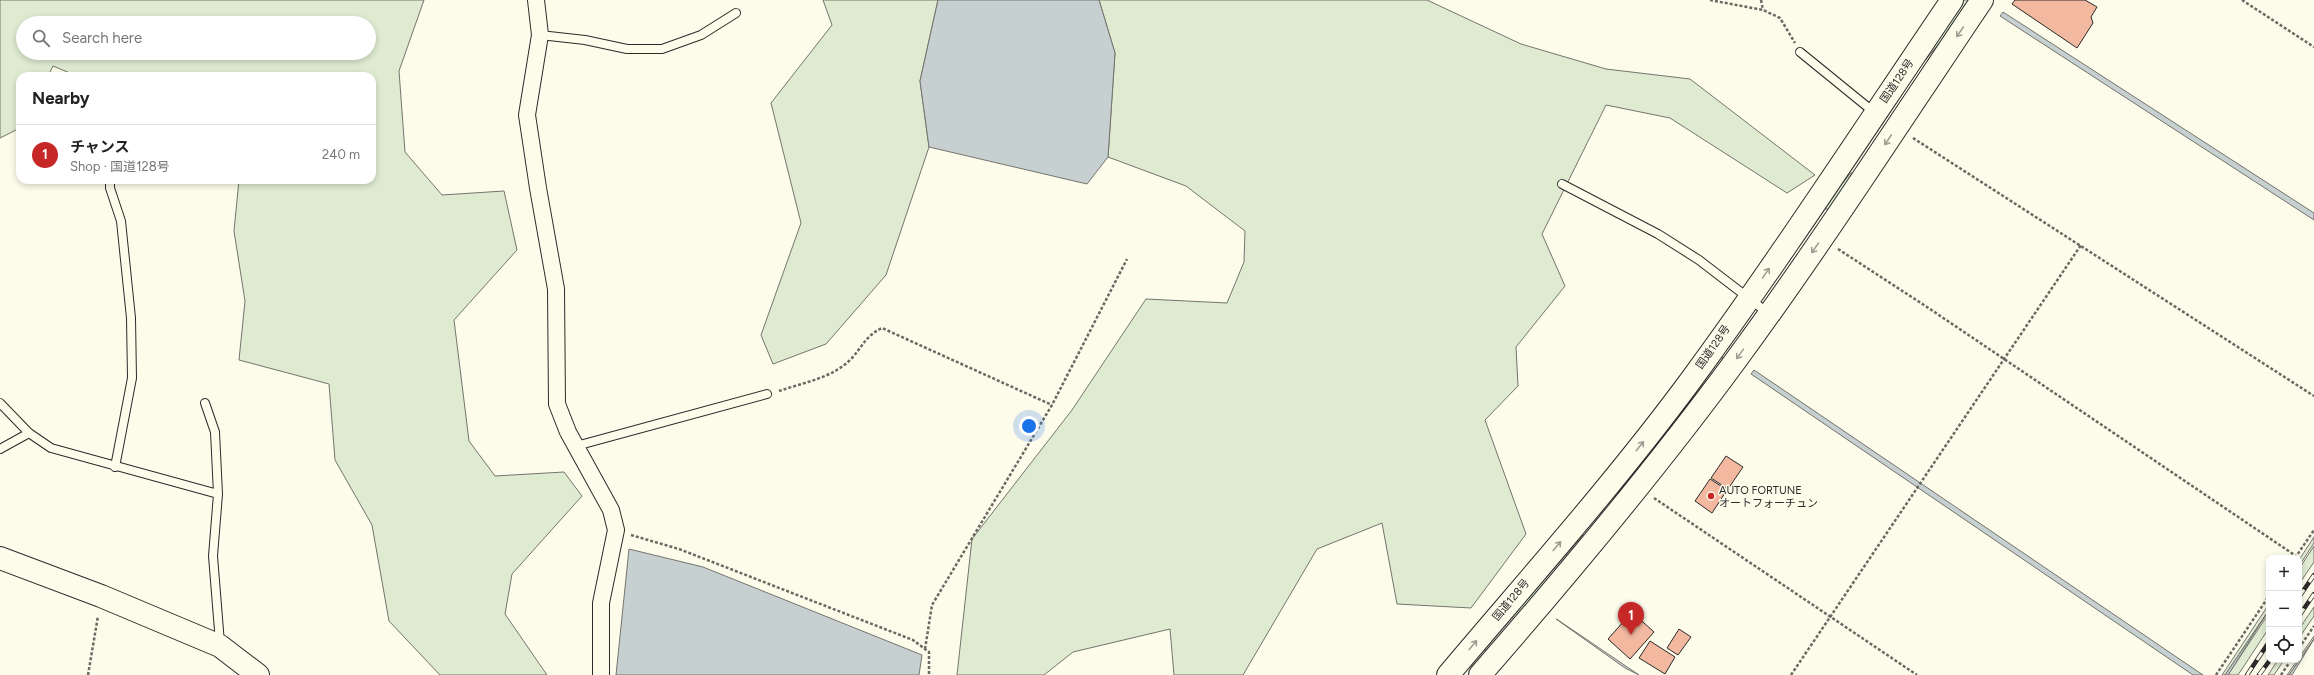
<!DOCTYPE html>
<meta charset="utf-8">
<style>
body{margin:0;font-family:Figtree,"Noto Sans JP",sans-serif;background:#f6f6f6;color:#222}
.controls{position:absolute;right:12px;bottom:12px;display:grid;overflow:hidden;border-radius:8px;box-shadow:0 2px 6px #0003}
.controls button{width:36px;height:36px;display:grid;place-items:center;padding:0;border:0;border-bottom:1px solid #e0e0e0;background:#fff;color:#222;font:20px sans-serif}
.you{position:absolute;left:1029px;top:426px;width:14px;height:14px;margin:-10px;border:3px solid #fff;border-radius:50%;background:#1a73e8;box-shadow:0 0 0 6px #1a73e833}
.badge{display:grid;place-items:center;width:26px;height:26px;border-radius:50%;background:#c62828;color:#fff;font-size:13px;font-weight:700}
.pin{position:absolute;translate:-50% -33px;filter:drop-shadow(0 1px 2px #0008)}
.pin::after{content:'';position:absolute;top:21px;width:14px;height:12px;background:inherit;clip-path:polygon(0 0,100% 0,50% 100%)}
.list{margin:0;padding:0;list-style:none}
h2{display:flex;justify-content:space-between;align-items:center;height:52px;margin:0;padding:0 16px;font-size:17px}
h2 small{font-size:13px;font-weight:400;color:#767676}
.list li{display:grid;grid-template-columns:26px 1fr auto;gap:12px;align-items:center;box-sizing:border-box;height:60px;padding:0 16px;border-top:1px solid #e0e0e0}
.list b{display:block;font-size:15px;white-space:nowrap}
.list p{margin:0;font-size:13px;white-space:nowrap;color:#767676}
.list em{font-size:13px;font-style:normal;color:#767676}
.icon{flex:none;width:22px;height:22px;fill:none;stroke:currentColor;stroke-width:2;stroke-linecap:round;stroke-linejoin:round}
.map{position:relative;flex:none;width:2314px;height:675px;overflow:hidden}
.search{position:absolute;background:#fff;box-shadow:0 2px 6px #0003;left:16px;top:16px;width:360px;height:44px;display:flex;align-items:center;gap:10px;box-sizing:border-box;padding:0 14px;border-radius:22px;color:#767676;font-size:15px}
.panel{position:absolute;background:#fff;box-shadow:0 2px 6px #0003;left:16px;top:72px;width:360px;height:112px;border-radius:12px}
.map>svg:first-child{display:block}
.green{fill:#deebd1;stroke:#74746e;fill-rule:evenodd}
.water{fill:#c7d0d0;stroke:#74746e}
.building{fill:#f2b8a0;stroke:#2b2b2b}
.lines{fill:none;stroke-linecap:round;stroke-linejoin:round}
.lane-casing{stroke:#2b2b2b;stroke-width:10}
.street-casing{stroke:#2b2b2b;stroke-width:18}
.secondary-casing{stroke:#2b2b2b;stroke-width:24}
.highway-casing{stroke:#2b2b2b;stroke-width:24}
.path{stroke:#6a6964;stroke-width:2.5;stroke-dasharray:3 2;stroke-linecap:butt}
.lane{stroke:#fdfbea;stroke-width:8}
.street{stroke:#fdfbea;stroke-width:16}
.secondary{stroke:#fdfbea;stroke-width:22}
.highway{stroke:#fdfbea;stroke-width:22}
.rail-casing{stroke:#2b2b2b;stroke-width:4.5}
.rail{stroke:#fdfbea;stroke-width:3;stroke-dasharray:9;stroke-linecap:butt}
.oneway{stroke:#9e9d94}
.poi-dot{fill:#c62828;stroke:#fdfbea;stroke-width:1.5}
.labels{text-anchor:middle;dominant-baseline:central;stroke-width:3;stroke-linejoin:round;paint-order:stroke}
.street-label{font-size:11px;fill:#2b2b2b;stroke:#fdfbea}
.poi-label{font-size:11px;fill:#2b2b2b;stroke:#fdfbea;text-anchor:start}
</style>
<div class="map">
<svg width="2314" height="675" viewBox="0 0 2314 675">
<rect width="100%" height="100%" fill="#fdfbea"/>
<!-- green -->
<path class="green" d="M0,0H424L399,71L405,152L442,195L504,191L517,250L454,320L469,441L495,476L564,472L582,496L512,574L505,614L547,675H440L389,621L372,525L335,460L329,384L239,360L245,301L234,231L239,180H372V76H77L53,66L48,76H20V128L0,138ZM23,23H369V53H23Z
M823,0H938L920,81L929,147L886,275L826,344L773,364L761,335L801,223L771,103L832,25Z
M1099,0H1427L1521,44L1606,69L1690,79L1815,175L1787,193L1670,118L1606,105L1542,234L1565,286L1516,347L1518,386L1485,420L1526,534L1471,608L1397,604L1382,523L1317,549L1243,675H1174L1170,629L1073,652L1044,675H957L972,539L1072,410L1146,299L1227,303L1244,262L1245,231L1186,186L1108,157L1115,53Z
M1964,0H1970L1946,35L1919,68Z
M1851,173H1854L1829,209H1825L1827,201Z
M1721,356L1723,358L1720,363L1657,447H1655L1653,445Z
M1583,535L1585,536L1487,650H1484Z
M2314,537V543L2299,566V560Z
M2314,546V562L2299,584V569Z
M2269,604V610L2225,675H2222Z
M2314,607V616L2299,638V629Z
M2269,613V628L2238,675H2228Z
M2314,636V639L2289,675H2287Z
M2278,660H2284L2274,675H2268Z"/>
<!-- water -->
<path class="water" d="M938,0H1099L1115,53L1108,157L1087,184L929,147L920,81Z
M2003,12L2314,213V220L2000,16Z
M1754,370L2203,675H2193L1751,374Z
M629,549L703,567L922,655L919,675H616Z
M2269,610L2228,675H2225Z
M1556,619L1558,620L1639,675L1625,668Z
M2314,639L2292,675H2289Z"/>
<!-- building -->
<path class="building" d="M2015,0H2085L2097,7L2091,17L2093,23L2077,48L2012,4Z
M1726,456L1743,467L1728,489L1711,478Z
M1710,479L1727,490L1712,513L1695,501Z
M1632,612L1654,632L1630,659L1608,639Z
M1679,629L1691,637L1678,655L1667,648Z
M1650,641L1675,657L1665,674L1639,658Z"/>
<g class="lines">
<defs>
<path id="lane" d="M540,35L585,40L627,49H662L701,35L736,13
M1800,52L1875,113
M110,180V188L121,221L131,318L132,378L115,467
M1562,184L1658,234L1699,260L1768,313
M0,403L29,433L51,448L218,494
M205,403L215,432L218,494L213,556L220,643
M576,446L767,394
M0,449L29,433"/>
<path id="street" d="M536,0L540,35L527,115L538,188L556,289L557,404L568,432L611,510L616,530L601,603V675"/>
<path id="secondary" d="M0,558L101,596L220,646L258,675"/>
<path id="highway" d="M1448,675C1529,579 1613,485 1688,384C1780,259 1865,128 1952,0
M1480,675C1569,573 1656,469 1736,360C1822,243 1901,120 1982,0"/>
</defs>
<!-- lane casing -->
<use href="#lane" class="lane-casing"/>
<!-- street casing -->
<use href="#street" class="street-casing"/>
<!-- secondary casing -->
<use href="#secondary" class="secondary-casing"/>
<!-- highway casing -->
<use href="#highway" class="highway-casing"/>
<!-- path -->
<path class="path" d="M1710,0L1763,10L1780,18L1795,43
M1761,0L1763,10
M2242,0L2314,47
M1913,138L2314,396
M1838,249L1927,307L2296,556
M779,391C802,383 832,378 850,360C862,348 865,336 882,328L1052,405
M1654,498L1917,675
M631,535L679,549L913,640L929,652V675
M2295,558L2314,530
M2299,648L2314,626
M925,649L932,605L1052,405L1127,259
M88,675L98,616
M1791,675L2081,245
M2216,675L2269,596
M2281,675L2291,660"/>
<!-- lane -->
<use href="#lane" class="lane"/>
<!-- street -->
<use href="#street" class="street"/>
<!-- secondary -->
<use href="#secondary" class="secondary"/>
<!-- highway -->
<use href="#highway" class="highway"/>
<defs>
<path id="rail" d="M2299,597L2314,575
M2299,616L2314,594
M2247,675L2269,642
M2259,675L2270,660"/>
</defs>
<!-- rail casing -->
<use href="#rail" class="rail-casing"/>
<!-- rail -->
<use href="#rail" class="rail"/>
</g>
<!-- one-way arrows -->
<defs><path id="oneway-shaft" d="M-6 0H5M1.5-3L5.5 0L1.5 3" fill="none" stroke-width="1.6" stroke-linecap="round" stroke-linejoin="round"/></defs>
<g class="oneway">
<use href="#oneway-shaft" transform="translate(1960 32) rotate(124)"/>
<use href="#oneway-shaft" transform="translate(1888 140) rotate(124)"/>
<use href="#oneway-shaft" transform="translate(1815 248) rotate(125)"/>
<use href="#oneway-shaft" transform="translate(1766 273) rotate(-55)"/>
<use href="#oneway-shaft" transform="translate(1740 354) rotate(125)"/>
<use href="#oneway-shaft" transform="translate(1640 446) rotate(-52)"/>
<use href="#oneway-shaft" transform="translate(1557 546) rotate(-50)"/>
<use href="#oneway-shaft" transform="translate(1473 645) rotate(-50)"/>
</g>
<!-- markers -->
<circle class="poi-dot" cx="1711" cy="496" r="4"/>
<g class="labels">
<!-- street labels -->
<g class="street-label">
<text transform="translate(1897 81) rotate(-56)">国道128号</text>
<text transform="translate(1713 347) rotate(-55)">国道128号</text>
<text transform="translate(1511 600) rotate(-50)">国道128号</text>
</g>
<!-- poi labels -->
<g class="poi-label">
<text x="1719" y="490">AUTO FORTUNE<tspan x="1719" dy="13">オートフォーチュン</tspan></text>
</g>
</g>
</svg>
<div class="controls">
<button>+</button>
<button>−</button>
<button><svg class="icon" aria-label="locate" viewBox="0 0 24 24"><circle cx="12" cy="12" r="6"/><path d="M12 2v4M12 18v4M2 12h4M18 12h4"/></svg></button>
</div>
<div class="you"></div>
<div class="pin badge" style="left:1631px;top:635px">1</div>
<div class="search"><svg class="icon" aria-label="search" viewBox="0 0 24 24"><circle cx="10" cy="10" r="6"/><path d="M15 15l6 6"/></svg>Search here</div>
<section class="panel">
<h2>Nearby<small></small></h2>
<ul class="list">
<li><span class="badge">1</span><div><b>チャンス</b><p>Shop · 国道128号</p></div><em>240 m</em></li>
</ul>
</section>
</div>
